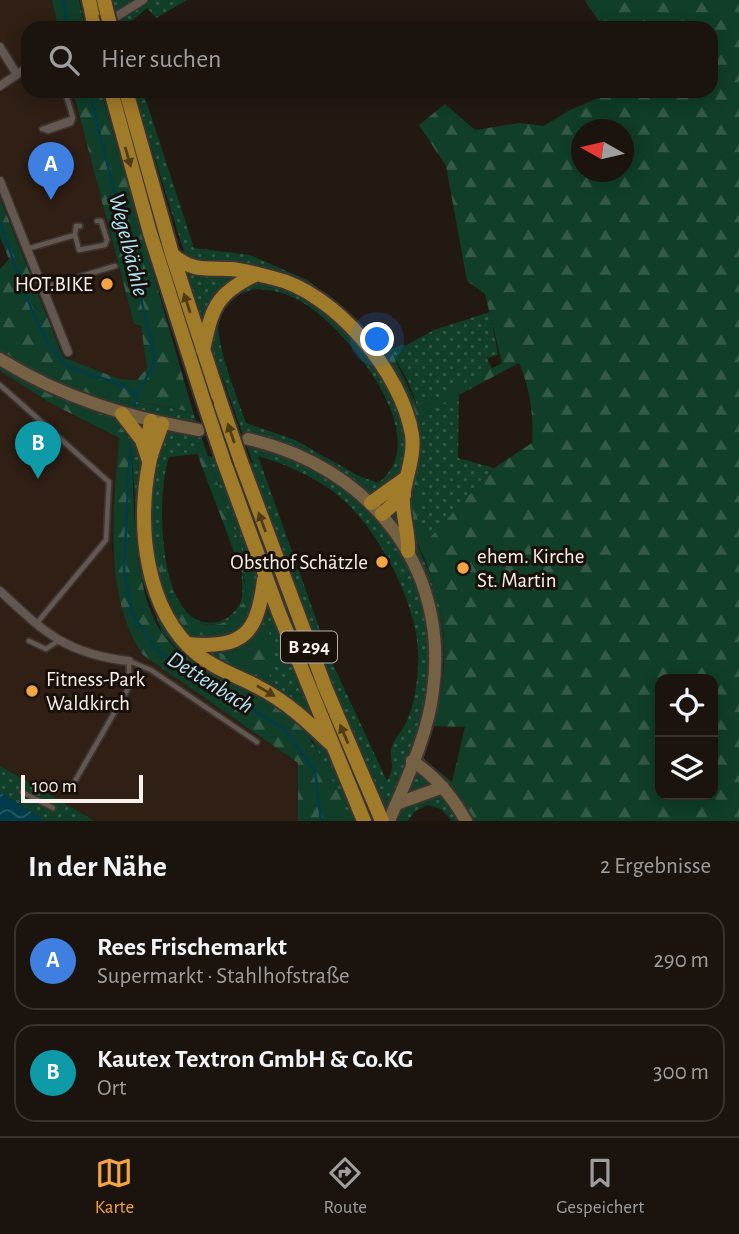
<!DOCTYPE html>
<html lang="de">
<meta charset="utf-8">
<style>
body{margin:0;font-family:"Alegreya Sans",sans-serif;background:#27201c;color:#f1f3f6}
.controls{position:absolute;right:21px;bottom:21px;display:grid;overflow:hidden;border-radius:14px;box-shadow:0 4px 18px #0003}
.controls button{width:63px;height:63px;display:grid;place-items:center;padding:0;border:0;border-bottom:2px solid #38322e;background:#1a130e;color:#f1f3f6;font:35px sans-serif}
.compass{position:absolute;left:571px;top:119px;width:63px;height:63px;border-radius:50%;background:#1a130e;box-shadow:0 4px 18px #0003;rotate:278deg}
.scale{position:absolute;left:21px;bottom:18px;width:122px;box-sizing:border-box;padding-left:7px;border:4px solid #f8f1ec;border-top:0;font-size:19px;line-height:24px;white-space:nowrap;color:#f8f1ec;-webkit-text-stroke:5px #1a100a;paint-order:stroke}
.you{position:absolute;left:378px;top:340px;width:24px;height:24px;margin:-18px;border:5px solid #fff;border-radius:50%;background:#1a73e8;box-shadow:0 0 0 10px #1a73e833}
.badge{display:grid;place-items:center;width:46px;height:46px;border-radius:50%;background:#f2a542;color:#fff;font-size:23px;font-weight:700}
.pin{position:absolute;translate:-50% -58px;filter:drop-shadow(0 2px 4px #0008)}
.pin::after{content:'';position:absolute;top:37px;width:24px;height:21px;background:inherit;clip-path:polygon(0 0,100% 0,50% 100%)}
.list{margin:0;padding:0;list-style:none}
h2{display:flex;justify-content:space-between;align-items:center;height:91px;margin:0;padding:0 28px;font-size:30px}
h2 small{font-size:23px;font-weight:400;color:#9f9e9e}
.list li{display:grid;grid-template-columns:46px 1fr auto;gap:21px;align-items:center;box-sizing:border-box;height:98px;margin:0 14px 14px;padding:0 14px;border:2px solid #38322e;border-radius:21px}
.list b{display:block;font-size:26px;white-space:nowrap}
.list p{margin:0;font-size:23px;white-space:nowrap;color:#9f9e9e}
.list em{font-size:23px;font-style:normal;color:#9f9e9e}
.icon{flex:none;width:38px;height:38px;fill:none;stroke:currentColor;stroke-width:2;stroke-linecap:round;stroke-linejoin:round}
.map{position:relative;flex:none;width:739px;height:821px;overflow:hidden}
.search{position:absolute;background:#1a130e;box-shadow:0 4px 18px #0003;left:21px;right:21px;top:21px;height:77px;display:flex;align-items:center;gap:18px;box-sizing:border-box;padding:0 24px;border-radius:21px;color:#9f9e9e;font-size:26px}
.sheet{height:315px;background:#1a130e}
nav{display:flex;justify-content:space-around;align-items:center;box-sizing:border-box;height:98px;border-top:2px solid #38322e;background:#1a130e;font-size:19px;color:#9f9e9e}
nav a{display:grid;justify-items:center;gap:4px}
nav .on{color:#f2a542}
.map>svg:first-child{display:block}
.built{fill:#2f1f15}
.green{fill:url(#green-dots);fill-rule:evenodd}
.forest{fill:url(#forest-firs);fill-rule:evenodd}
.water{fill:url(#water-waves)}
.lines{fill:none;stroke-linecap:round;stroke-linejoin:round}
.stream{stroke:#023c4a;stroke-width:2.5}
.lane-casing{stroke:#3b3431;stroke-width:8}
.street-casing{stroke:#3b3431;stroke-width:11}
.secondary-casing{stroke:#3b3431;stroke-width:16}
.highway-casing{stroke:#3b3431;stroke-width:18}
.lane{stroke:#635750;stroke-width:4.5}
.street{stroke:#635750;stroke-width:8}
.secondary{stroke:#756244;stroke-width:12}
.highway{stroke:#a07b29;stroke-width:14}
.highway-bridge-casing{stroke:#3b3431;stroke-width:18;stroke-linecap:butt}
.highway-bridge{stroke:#a07b29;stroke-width:14}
.oneway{fill:#503b16}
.poi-dot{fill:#f2a542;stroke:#1a100a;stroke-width:2.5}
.labels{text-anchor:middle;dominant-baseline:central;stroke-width:6;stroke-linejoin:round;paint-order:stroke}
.shield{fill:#1a100a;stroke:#b5aea8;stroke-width:2}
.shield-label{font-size:19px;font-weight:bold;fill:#f8f1ec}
.poi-label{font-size:21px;fill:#f8f1ec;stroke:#1a100a;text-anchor:end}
.water-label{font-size:23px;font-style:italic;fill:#afe8f9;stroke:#1a100a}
</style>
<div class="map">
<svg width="739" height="821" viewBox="0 0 739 821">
<defs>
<pattern id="green-dots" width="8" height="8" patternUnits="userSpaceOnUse" patternTransform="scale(1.75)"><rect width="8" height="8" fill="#103e28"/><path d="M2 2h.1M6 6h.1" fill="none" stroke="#345a47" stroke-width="1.8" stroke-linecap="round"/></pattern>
<pattern id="forest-firs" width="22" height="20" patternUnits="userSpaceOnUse" patternTransform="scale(1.75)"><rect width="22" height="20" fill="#103e28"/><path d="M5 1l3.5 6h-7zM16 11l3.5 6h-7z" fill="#345a47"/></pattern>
<pattern id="water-waves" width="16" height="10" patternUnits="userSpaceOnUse" patternTransform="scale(1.75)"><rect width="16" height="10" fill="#023c4a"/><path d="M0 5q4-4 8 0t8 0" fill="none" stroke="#285964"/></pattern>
</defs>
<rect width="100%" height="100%" fill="#231913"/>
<!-- built -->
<path class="built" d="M0,0H52L58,28H28V91H73L134,324L141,326L147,351V368L137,380L119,379L63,357L0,198Z
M0,371L52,404L119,438L112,548L143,655L298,763V821H95L0,766Z"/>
<!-- green -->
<path class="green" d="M111,0H187L156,18L147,8L128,24L130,28H117Z
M134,91H143L194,248L250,255L307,280L338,304L365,332L414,418L459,394L458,458L494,468L428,541L417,518L414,478C415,499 412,529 419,548C425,566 435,580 439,599C450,653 440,707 423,758L452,782L471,821H452L441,809L427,805L414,812L408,821H392L377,788L357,821H351L313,741L180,652L162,632L141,577L131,446L125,431L133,401L193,412L205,448H196L197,454L169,457C156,491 156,635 218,622C228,619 237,611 241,601C244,592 241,583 242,574C260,620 202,644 176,605C165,588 163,566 159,547H154L180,625L238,629L251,576L208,456L253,463L185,273V255ZM254,289C272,289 290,294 305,304C347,330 438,439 378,483L359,476L295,440L246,423C238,399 211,335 220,313C226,298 240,294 254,289ZM258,456C284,463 314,477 335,493C378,526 423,611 418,666C417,685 414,706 406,723C402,731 395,738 392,746C387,759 398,762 387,781L330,658ZM267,621L269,678L222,654L236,650Z
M490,312L498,355L487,358L492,369L418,408L408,381L392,353L434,330Z
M0,766L95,821H46L0,792Z"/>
<!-- forest -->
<path class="forest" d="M52,0H79L85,28H58Z
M585,0H739V821H471L452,782L465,727L432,726C446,687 448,637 438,597C427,551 400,529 414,477L420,487L417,518L428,540L494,468L532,443C534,416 530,388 519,363L414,419L374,346L389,350L404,344L405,348L392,353L418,408L502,363L485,294L467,281L446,166L419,125L445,104L475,130L520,123L544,126L568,111L614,91H711V28H603ZM582,130H624V172H582ZM660,679H713V795H660Z
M73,91H101L193,412L134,401L125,431L131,446C135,500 131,587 162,633C191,675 253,682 290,716C320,744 334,785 351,821H298V763L143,655C102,595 114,507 119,438L52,404L0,371V269L9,259L0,237V198L63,357L119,379L137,380L147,368L141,326L134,324Z
M195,448H205L251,576C254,604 245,642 209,637C198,635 187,632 179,624C161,603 157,573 153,547H159C163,566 165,587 176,604C199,641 251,626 245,581Z
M267,620L274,660L269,678L219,658L222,654L236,650Z"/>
<!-- water -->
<path class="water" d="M0,792L46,821H0Z"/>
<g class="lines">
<!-- stream -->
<path class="stream" d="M63,0L68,28
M89,91L155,355L153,367L136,395
M0,222C13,257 39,350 70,367C91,378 116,378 135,394
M134,409L136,395
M130,448L124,570L132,614L157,650L284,729L315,771L321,821"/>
<defs>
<path id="lane" d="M42,129L73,118L65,91
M43,129L48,131L71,123L73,118
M75,235L76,226H80
M27,249L75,235L79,250L105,245L107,240L101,221H97
M42,288L115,266
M0,385L109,482L106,540L36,624
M29,641L46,649L58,641
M71,788L129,687V661L151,670L257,742
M22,792L53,808"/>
<path id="street" d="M106,23L143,0
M0,47L16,73
M0,86L28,67
M0,181L68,352
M0,591C44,632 66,654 129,661"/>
<path id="secondary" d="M0,359C63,398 127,417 199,430
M248,439C368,466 450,565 433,691C428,735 406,780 389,821
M412,761C436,776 452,796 466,821
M396,804L443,787"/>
<path id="highway" d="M89,0L95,28
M104,0L107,13
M111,91L150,233L204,402
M126,91L172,254L221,404
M172,254C191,272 206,268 231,269C245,270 259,275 273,278C335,292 402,373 412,435C415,457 405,477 403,498C402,516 409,533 408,551
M203,350C212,309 215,294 255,275
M122,414L142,440L149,461
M162,424C158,437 151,451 149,464C137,528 145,610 197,654C215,669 238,676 258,687C286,701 308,722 330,743
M146,449L151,421
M223,459L279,613L364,821
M241,462L325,687L382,821
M371,503L406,478
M382,514L404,495
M187,644C244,649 257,634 264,580"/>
</defs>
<!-- lane casing -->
<use href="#lane" class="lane-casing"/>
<!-- street casing -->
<use href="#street" class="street-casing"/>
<!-- secondary casing -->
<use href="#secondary" class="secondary-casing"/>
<!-- highway casing -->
<use href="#highway" class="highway-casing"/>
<!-- lane -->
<use href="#lane" class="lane"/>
<!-- street -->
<use href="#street" class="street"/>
<!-- secondary -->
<use href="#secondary" class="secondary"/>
<!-- highway -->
<use href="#highway" class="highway"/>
<defs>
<path id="highway-bridge" d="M107,13L111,28
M204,402L223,459
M221,404L241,462"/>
</defs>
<!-- highway-bridge casing -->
<use href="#highway-bridge" class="highway-bridge-casing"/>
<!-- highway-bridge -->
<use href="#highway-bridge" class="highway-bridge"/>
</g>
<!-- one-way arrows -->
<defs><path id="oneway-solid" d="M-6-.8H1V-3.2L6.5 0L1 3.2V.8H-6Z" transform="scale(1.75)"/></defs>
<g class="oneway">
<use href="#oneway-solid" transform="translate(128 157) rotate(74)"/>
<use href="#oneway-solid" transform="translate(187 303) rotate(-108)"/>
<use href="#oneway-solid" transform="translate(231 433) rotate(-109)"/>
<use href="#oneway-solid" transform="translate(262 522) rotate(-110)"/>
<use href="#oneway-solid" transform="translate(266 691) rotate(30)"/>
<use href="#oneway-solid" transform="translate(344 734) rotate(-113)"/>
</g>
<!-- markers -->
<g class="poi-dot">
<circle cx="107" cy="284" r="7"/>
<circle cx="382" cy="562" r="7"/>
<circle cx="463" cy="568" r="7"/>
<circle cx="32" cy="691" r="7"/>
</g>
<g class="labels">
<!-- shield labels -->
<rect class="shield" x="281" y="631.5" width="56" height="31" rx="5"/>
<g class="shield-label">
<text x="309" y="647">B 294</text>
</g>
<!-- poi labels -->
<g class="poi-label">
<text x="93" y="284">HOT.BIKE</text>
<text x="477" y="556" text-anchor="start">ehem. Kirche<tspan x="477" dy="24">St. Martin</tspan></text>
<text x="368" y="562">Obsthof Schätzle</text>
<text x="46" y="679" text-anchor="start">Fitness-Park<tspan x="46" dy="24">Waldkirch</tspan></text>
</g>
<!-- water labels -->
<g class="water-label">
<text transform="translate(128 245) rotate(76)">Wegelbächle</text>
<text transform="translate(210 683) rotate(32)">Dettenbach</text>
</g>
</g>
</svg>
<div class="controls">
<button><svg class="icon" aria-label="locate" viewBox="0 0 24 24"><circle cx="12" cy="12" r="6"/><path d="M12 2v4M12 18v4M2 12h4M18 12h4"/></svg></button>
<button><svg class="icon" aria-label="layers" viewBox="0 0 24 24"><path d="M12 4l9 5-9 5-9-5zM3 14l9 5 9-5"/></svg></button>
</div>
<svg class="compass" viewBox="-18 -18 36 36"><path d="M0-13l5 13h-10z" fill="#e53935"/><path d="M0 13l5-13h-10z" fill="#9f9e9e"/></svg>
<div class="scale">100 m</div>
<div class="you"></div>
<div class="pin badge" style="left:51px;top:200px;background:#3f7fe0">A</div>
<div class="pin badge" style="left:38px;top:479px;background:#0f9aa8">B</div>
<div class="search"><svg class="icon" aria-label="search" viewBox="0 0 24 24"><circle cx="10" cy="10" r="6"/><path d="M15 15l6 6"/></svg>Hier suchen</div>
</div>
<section class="sheet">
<h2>In der Nähe<small>2 Ergebnisse</small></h2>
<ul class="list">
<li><span class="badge" style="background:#3f7fe0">A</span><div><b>Rees Frischemarkt</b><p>Supermarkt · Stahlhofstraße</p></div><em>290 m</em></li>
<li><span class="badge" style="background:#0f9aa8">B</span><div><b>Kautex Textron GmbH &amp; Co.KG</b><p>Ort</p></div><em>300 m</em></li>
</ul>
</section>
<nav>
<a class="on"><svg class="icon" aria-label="map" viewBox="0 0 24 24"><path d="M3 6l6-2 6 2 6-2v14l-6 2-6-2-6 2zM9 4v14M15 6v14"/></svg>Karte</a>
<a><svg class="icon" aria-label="directions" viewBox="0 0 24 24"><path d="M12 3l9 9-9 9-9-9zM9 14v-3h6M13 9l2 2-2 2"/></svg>Route</a>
<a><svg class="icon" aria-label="saved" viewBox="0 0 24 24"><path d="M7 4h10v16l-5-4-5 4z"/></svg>Gespeichert</a>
</nav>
